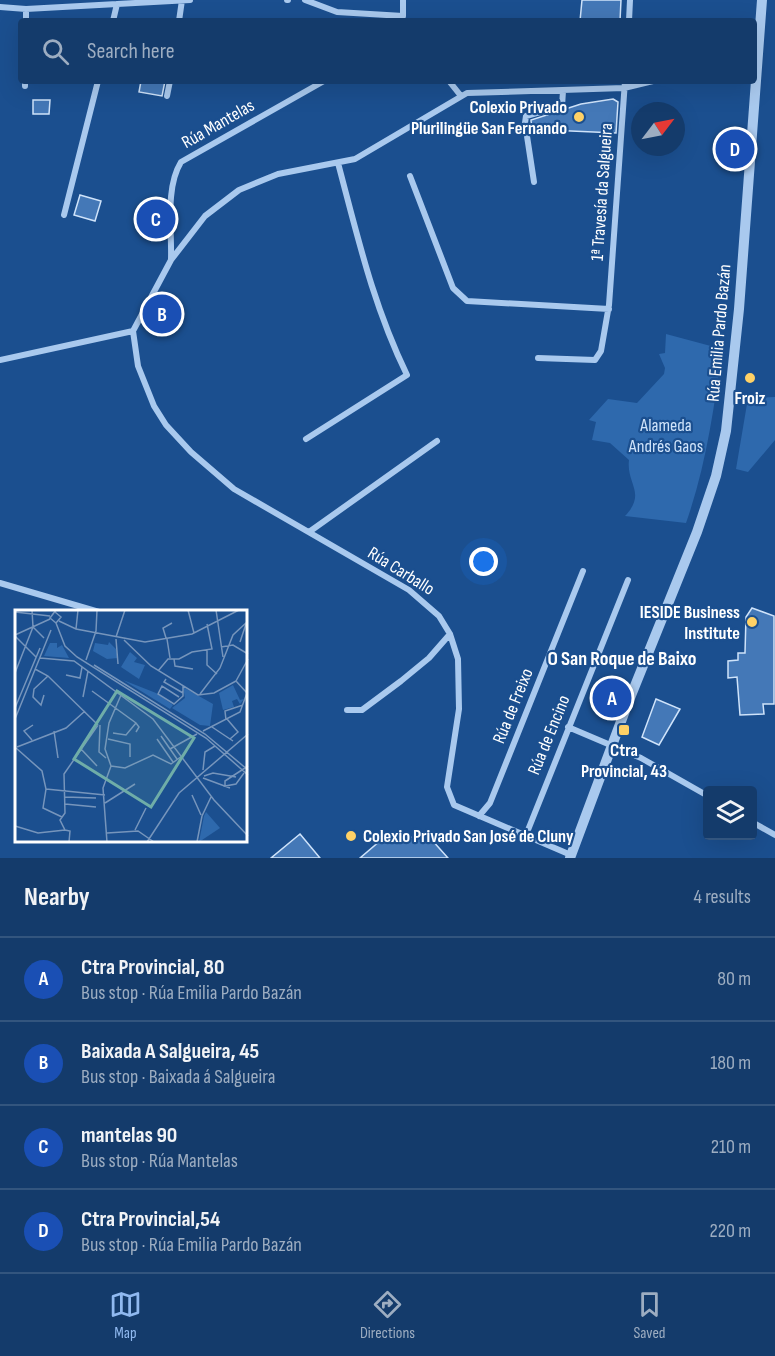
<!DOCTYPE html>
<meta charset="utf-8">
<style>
body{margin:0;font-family:"Sofia Sans Condensed",sans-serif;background:#214673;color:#f1f3f6}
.controls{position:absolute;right:18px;bottom:18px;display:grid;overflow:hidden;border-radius:6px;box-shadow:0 6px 24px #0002}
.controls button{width:54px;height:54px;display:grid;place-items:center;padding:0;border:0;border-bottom:2px solid #33557e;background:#143b6b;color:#f1f3f6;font:30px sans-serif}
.compass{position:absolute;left:631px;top:102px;width:54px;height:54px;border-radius:50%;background:#143b6b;box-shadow:0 6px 24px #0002;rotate:58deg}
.you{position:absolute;left:484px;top:562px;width:21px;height:21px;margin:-15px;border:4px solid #fff;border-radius:50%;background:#1a73e8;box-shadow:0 0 0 9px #1a73e833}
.badge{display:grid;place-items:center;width:39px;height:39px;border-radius:50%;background:#90b9f0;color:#fff;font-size:20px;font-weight:700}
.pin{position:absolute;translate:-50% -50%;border:3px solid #fff;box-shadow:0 2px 6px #0006}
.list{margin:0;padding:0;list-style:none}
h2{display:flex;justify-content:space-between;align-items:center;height:78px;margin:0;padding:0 24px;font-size:26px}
h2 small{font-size:20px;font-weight:400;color:#9dadc1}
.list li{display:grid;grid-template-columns:39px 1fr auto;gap:18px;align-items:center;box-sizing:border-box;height:84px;padding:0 24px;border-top:2px solid #33557e}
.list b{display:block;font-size:22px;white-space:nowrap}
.list p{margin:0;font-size:20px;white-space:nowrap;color:#9dadc1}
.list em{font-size:20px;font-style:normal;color:#9dadc1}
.icon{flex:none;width:33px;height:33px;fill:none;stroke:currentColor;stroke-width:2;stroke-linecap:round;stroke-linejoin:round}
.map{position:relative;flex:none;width:775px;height:858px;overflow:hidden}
.search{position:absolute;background:#143b6b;box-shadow:0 6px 24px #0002;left:18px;right:18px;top:18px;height:66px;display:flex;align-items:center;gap:15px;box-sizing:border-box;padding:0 21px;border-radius:6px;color:#9dadc1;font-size:22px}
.sheet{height:414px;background:#143b6b}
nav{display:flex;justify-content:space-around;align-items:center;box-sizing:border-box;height:84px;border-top:2px solid #33557e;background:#143b6b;font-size:16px;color:#9dadc1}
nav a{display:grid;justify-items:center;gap:3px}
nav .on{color:#90b9f0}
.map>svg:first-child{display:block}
.green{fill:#2e69ad}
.building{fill:#4478b7;stroke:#cfe3fa;stroke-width:1.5}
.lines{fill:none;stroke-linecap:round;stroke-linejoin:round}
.minor{stroke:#a9c9ee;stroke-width:6}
.tertiary{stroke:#a9c9ee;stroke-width:10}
.poi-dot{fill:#ffd166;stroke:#1b4f8f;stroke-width:2}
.labels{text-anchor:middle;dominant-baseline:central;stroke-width:4.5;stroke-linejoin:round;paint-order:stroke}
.poi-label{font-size:18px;font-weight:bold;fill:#fff;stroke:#1b4f8f;text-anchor:end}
.street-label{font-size:18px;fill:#fff;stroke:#1b4f8f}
.park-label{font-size:18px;fill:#cfe3fa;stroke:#1b4f8f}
.neighbourhood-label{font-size:20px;font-weight:bold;fill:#fff;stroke:#1b4f8f}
.inset-road{fill:none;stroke:#7695bc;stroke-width:1.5}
.view{fill:#6fada8;fill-opacity:0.15;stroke:#6fada8;stroke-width:3}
.inset-edge{fill:none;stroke:#fff;stroke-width:3}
</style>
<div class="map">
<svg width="775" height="858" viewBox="0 0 775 858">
<rect width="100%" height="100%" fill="#1b4f8f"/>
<!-- green -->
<path class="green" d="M666,334L722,349C714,409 706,466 686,523L625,516C647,493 626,484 629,460L610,443L592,440L596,422L589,420L608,399L637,403L664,374L665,368L659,354L665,353Z
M775,397V440L748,472L736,469L748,398Z"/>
<!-- building -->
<path class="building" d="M582,0H621L620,21H580Z
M141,81H165L162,96L139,92Z
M613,99L618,102L616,133L548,130L532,132L531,120L581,104Z
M33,100H50L49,114H33Z
M80,195L101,201L95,221L74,215Z
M752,608L774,616V704H763L764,714L740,715L737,677L728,678V661L738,660V653H745L746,617Z
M656,699L680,709L659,745L642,737Z
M300,834L320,858H271Z
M387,835L431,839L448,858H360Z"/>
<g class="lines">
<!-- minor -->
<path class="minor" d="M287,0H288
M305,0L337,12L403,16
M403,0V16
M0,7L26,9L190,0
M26,21V9
M113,21L117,4
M179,21L182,0
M629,21L630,0
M449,81L461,96
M25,86V81
M167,96L170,81
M410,176L453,288L467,301L609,309
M534,182L525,123L526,116L562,106L563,91
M64,215L98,81
M171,259C172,230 165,188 181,162L324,81
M538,358L595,360L601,351L609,305L625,81
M0,360L133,331
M306,439L407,375C373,305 358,238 338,163
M309,532L437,441
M0,583L99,612
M347,710H362L401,681L429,658L450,634
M568,727L641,758L708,796
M479,816L490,803L583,571
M752,822L775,835
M526,835L628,580
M571,855L454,805L447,787L459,709L458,659L450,634L439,616L409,590L234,489L191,452L166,425L154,406L138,366L133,331L171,260L205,216L239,190L278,174L355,159L467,93L624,88L653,81"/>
<!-- tertiary -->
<path class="tertiary" d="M570,858L626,708L697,532L716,476L726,431L739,309L762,0"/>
</g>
<!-- markers -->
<g class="poi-dot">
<circle cx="579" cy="117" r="6"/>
<circle cx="750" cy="378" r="6"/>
<circle cx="752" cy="622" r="6"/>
<rect x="618" y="724" width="12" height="12" rx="3"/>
<circle cx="351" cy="836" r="6"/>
</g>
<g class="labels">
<!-- poi labels -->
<g class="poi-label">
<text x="567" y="107">Colexio Privado<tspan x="567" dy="21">Plurilingüe San Fernando</tspan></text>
<text x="750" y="398" text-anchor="middle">Froiz</text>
<text x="740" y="612">IESIDE Business<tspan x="740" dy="21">Institute</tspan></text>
<text x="624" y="750" text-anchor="middle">Ctra<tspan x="624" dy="21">Provincial, 43</tspan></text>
<text x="363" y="836" text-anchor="start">Colexio Privado San José de Cluny</text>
</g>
<!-- street labels -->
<g class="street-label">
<text transform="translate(218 124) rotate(-30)">Rúa Mantelas</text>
<text transform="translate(602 192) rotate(-86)">1ª Travesía da Salgueira</text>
<text transform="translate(719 333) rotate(-85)">Rúa Emilia Pardo Bazán</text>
<text transform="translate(401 571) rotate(32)">Rúa Carballo</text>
<text transform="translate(513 706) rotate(-68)">Rúa de Freixo</text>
<text transform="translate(549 735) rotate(-68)">Rúa de Encino</text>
</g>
<!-- park labels -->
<g class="park-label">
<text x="666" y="425">Alameda<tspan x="666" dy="21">Andrés Gaos</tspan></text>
</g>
<!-- neighbourhood labels -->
<g class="neighbourhood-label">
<text x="622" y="659">O San Roque de Baixo</text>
</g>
</g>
<!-- overview -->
<g transform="translate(15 610)">
<rect width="232" height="232" fill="#1b4f8f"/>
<path d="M94,32L101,39L103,48L92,49L78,41L80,33L93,35ZM35,33H42V38L47,35L54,48L29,46ZM115,42L122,48L119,52L130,55L124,69L106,57ZM108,70L141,83L158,95L155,99ZM218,75L225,90L229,89L225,94L222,89L217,91L219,97L208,100L204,83ZM168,77L198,94L195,116L185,115L157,98L170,88ZM191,202L205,218L184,232L189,206Z" fill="#2e69ad"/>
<path class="inset-road" d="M17,0L18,17L29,28M173,0L179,23M201,0L208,47M0,2L35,6M40,2L46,7L41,13L35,8L41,0M44,11L61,19L130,32L177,24L224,0M41,13L50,36L62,47L191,128L233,165M61,19L63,0M0,25L35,9M0,26L21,47M101,27L110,0M151,28L148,18L157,13M101,29L103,54M152,29L155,48M109,30L136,56L183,85L199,83L221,71M225,32L232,11M206,37L218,35L233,44M192,40V55L202,64M25,48L59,51L138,109L199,190L233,226M159,49L160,56L178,59M71,50L81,21L82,0M79,55L190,124L233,160M20,59L33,66L83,115M143,61L153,49H164L177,42L197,39L192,14M0,63L18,17M51,65L65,68L67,57M151,69L149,72L168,83M221,71L233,49M77,81L121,113L124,117L121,122M185,84L205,58L218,25L232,12M29,85L26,95L18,87L19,79L33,66M68,87L73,61M164,87L147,76L143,84L159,94L168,86V76M0,98L25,38M0,109L36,20M212,109L223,122L215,129M211,110L210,101L228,95M85,115L84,142L91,148M197,117L218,131M39,121L43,148M188,121L225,102L232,83L221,71M98,123L111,125L121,113M146,126L162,149M93,129L115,134V147M142,129L158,152M17,130L9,121L18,115M2,137L51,118L70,101M1,138L27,161L31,179L28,198L47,207M66,139L82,156M155,139L182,124M96,156L110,158L138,145L156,154L167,146M188,160L190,142L200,136M229,163L221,174L210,176V171L233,156M189,166L198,163L221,167M188,168L215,178M31,179L90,185M177,185L186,205M50,187L81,188M90,193L120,174M50,194L81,197M0,216L23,223L50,220M120,220L131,198M92,223L123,221L139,232M54,232L55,221L50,220L45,210L50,203L49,164L83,115M92,232L88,178L96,156L90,139L94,113L106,85M132,232L164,183L233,124M182,232L187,206L196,187"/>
<path class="view" d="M102,81L179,128L136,197L59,149Z"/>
<rect width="232" height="232" class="inset-edge"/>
</g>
</svg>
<div class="controls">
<button><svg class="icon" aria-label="layers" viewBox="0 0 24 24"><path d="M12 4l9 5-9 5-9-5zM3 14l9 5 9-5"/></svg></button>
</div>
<svg class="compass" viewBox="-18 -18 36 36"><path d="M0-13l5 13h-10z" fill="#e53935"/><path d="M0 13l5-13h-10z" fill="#9dadc1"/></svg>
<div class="you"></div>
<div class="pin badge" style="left:612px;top:698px;background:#1a4fb4">A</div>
<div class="pin badge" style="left:162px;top:314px;background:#1a4fb4">B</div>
<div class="pin badge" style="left:156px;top:219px;background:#1a4fb4">C</div>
<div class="pin badge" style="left:735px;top:149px;background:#1a4fb4">D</div>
<div class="search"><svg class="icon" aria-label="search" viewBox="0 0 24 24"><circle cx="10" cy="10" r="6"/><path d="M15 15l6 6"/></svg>Search here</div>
</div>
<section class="sheet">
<h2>Nearby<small>4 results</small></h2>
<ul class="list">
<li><span class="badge" style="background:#1a4fb4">A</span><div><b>Ctra Provincial, 80</b><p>Bus stop · Rúa Emilia Pardo Bazán</p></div><em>80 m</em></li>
<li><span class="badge" style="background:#1a4fb4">B</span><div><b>Baixada A Salgueira, 45</b><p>Bus stop · Baixada á Salgueira</p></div><em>180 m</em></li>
<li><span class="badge" style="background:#1a4fb4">C</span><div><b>mantelas 90</b><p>Bus stop · Rúa Mantelas</p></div><em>210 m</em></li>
<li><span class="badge" style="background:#1a4fb4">D</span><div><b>Ctra Provincial,54</b><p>Bus stop · Rúa Emilia Pardo Bazán</p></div><em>220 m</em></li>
</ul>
</section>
<nav>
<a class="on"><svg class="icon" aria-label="map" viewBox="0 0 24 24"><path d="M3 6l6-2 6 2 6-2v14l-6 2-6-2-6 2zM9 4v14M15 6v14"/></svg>Map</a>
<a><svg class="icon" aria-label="directions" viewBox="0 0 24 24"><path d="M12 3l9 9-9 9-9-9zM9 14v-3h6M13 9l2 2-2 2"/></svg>Directions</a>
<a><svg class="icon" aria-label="saved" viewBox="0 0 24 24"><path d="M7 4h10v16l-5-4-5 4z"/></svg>Saved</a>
</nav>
